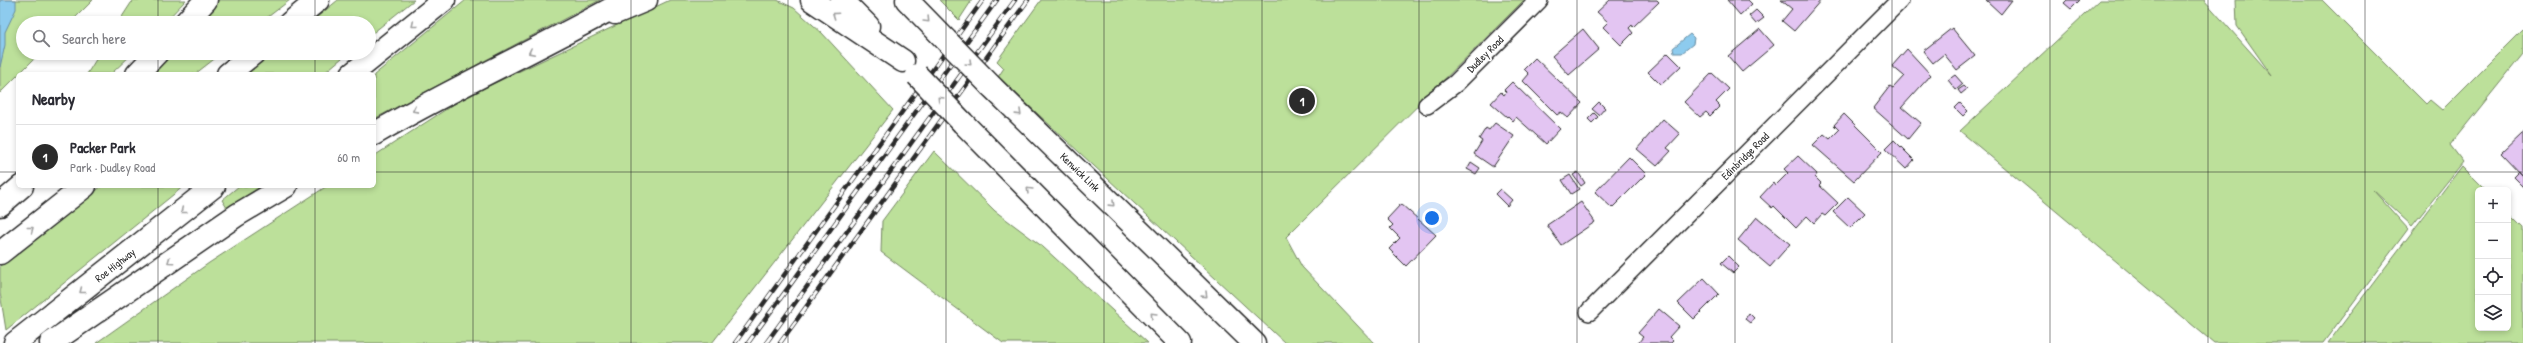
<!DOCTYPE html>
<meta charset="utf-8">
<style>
body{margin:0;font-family:"Patrick Hand",sans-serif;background:#f7f7f7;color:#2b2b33}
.controls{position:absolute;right:12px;bottom:12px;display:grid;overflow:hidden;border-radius:6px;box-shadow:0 2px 6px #0003}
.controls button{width:36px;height:36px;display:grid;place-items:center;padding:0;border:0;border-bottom:1px solid #e1e1e2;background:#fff;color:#2b2b33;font:20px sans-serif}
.you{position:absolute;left:1432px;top:218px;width:14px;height:14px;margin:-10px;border:3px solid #fff;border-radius:50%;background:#1a73e8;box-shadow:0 0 0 6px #1a73e833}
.badge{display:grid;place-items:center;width:26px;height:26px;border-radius:50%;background:#2b2b2b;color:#fff;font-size:13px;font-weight:700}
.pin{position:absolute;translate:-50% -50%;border:2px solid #fff;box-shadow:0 1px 4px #0006}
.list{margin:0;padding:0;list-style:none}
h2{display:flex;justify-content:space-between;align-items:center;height:52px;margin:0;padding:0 16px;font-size:17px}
h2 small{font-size:13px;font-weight:400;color:#7c7c81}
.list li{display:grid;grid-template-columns:26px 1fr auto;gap:12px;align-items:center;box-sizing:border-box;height:64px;padding:0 16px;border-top:1px solid #e1e1e2}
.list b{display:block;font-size:15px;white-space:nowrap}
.list p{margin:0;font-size:13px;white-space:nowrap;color:#7c7c81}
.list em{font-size:13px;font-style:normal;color:#7c7c81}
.icon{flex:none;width:22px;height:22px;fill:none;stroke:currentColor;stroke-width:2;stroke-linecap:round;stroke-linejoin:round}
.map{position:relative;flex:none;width:2523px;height:343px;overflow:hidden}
.search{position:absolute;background:#fff;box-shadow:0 2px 6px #0003;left:16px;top:16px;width:360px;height:44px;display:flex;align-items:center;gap:10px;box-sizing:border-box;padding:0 14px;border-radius:22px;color:#7c7c81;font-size:15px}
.panel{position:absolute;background:#fff;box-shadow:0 2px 6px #0003;left:16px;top:72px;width:360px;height:116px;border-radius:6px}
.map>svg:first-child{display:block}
.green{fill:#bce09a;stroke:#748662}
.water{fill:#8dcbee;stroke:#668ba0}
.building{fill:#e3c5f2;stroke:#2b2b2b}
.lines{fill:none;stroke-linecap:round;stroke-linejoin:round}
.street-casing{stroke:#2b2b2b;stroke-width:20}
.highway-casing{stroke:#2b2b2b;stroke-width:25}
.street{stroke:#fff;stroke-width:17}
.highway{stroke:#fff;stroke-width:22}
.rail-casing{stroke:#2b2b2b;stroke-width:4.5}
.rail{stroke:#fff;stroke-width:3;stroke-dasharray:9;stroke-linecap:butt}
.highway-bridge-casing{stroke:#2b2b2b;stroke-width:25;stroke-linecap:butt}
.highway-bridge{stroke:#fff;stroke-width:22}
.oneway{stroke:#a0a0a0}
.grid{fill:none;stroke:#2b2b2b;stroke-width:1;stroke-opacity:0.55}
.labels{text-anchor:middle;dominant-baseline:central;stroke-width:3.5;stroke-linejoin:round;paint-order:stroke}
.street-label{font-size:11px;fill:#2b2b2b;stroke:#fff}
</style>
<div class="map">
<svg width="2523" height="343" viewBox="0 0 2523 343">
<rect width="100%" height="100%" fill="#fff"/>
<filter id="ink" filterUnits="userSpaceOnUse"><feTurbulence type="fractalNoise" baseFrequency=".025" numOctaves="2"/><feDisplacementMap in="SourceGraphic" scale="8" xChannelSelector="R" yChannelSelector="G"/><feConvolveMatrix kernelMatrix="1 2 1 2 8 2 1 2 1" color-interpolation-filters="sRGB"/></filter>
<g filter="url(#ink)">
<!-- green -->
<path class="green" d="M0,0H93L70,23H23V53H40L0,93Z
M133,0H186L164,23H118Z
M216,0H290L260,23H195Z
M338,0H414L369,36V23H310Z
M466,0H600L374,119V75Z
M670,0H777L794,8L822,33L893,110L712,343H96L209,263L327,186H374V156L465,97Z
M939,0H972L959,20Z
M1041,0H1524L1286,237L1302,267L1374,343H1285L998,77L1004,68L997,61Z
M2100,0H2204L2272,76L2237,26L2236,0H2322L2426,104L2430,100L2442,110L2523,29V54L2450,145L2463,162L2412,226L2373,190L2408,229L2323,343H2214L1960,131Z
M100,53H133L111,74H87Z
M166,53H222L195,74H147Z
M272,53H348L323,74H245Z
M934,151L995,211L1043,247L1148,343H1003L881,252L882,221Z
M2462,166L2486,190H2478V328H2508V213L2523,228V343H2328Z
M102,186H184L6,330L0,293V266Z
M239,186H262L227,208L222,200Z"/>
<!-- water -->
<path class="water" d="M0,0H16V9L5,32V45L0,67Z
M1690,34L1694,38L1693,44L1682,53H1674L1673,48Z"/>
<!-- building -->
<path class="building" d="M1610,0H1657L1659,2L1633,27L1632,25L1629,28L1633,33L1621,45L1603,27L1608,22L1597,12Z
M1727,0H1748L1752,4L1740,15Z
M1781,0H1821L1794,31L1782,21L1792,9Z
M1986,0H2012L2001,14Z
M2067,0H2080L2071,9L2064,3Z
M1756,10L1764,18L1756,24L1749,16Z
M1952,28L1975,56L1957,70L1944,54L1933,63L1923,51Z
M1583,29L1599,49L1569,75L1552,56Z
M1760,29L1774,45L1742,72L1728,56Z
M1907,49L1931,75L1902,107L1921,123L1908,139L1873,108L1890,86L1893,88L1904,76L1892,66Z
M1668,53L1681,66L1661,85L1648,72Z
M1535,58L1582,103L1568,118L1561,112L1557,115L1523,81L1529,74L1524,69Z
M1712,73L1729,89L1716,102L1720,106L1710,116L1706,112L1700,117L1684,102Z
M1955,75L1963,84L1956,90L1948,80Z
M1512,82L1560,129L1546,144L1516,117L1513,121L1508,116L1507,117L1491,103L1501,92L1504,95L1506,92L1504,90Z
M1964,86L1967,89L1961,94L1958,90Z
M1599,102L1605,108L1599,115L1592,109Z
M1960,103L1968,111L1963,116L1955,108Z
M1594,113L1598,117L1592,123L1588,119Z
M1844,114L1882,152L1854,181L1813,145L1824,134L1830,139L1839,130L1834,125Z
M1663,119L1680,134L1667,148L1671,151L1657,166L1637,149Z
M1495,123L1514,136L1493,167L1474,154L1482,141L1479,139L1486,128L1489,130Z
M2523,132V176L2501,153Z
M1894,140L1914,160L1906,169L1885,149Z
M1798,156L1817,174L1815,177L1821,183L1819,185L1838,203L1825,216L1822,214L1814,223L1807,216L1796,228L1774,206L1772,208L1760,197L1773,183L1775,186L1788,173L1784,169Z
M1629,157L1646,174L1612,208L1595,192Z
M1471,162L1480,168L1476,174L1467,169Z
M2519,171L2523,176V187L2513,177Z
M1578,172L1585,183L1581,186L1573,175Z
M1570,175L1579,189L1571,194L1562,180Z
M1500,189L1512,200L1507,206L1495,194Z
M1848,197L1865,213L1850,228L1833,212Z
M1581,202L1595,222L1561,245L1547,225Z
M1401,204L1436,235L1406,266L1389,249L1400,238L1390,228L1393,225L1387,219Z
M1757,217L1790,244L1770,267L1738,240Z
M1728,256L1739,267L1733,273L1721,263Z
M1704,278L1719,294L1694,319L1678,303Z
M1659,309L1679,326L1669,337L1673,341L1671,343H1638L1643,337L1638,333Z
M1749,313L1754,318L1750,323L1745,319Z"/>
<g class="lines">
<defs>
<path id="street" d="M1427,105L1456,83L1539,0
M1589,312L1900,0"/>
<path id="highway" d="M812,0L903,61
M842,0L868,26
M907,0L946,40
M615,13L646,0
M185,23L206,0
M290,23L318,0
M137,74L157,53
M228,74L254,53
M352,74L444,0
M991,86L1254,343
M963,123L1180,343
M374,134C456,86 544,47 627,0
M0,205L22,186
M0,253L85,186
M15,343L214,186
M51,343L237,215L286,186"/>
</defs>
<!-- street casing -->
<use href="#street" class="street-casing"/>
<!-- highway casing -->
<use href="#highway" class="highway-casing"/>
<!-- street -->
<use href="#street" class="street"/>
<!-- highway -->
<use href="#highway" class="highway"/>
<defs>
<path id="rail" d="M735,343L983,0
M748,343L997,0
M766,343L1015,0
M780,343L1028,0"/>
</defs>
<!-- rail casing -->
<use href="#rail" class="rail-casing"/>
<!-- rail -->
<use href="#rail" class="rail"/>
<defs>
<path id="highway-bridge" d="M946,40L991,86
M917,75L963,123"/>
</defs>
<!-- highway-bridge casing -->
<use href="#highway-bridge" class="highway-bridge-casing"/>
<!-- highway-bridge -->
<use href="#highway-bridge" class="highway-bridge"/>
</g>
<!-- one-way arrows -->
<defs><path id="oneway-chevron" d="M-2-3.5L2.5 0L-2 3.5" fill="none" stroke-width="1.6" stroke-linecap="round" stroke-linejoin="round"/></defs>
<g class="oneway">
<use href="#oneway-chevron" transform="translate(835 15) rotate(-146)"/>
<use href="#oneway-chevron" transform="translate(927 20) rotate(46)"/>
<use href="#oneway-chevron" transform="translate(414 25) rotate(141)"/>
<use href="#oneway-chevron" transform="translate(531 52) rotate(153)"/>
<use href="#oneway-chevron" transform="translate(969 63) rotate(45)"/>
<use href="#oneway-chevron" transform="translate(940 99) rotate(-134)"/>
<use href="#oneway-chevron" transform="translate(415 110) rotate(152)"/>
<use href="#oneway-chevron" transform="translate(1019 113) rotate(44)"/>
<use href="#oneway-chevron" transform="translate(1029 190) rotate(-135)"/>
<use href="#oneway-chevron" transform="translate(1112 204) rotate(44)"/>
<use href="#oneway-chevron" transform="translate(183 211) rotate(141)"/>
<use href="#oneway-chevron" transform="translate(31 229) rotate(-38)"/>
<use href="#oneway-chevron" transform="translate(170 261) rotate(145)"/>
<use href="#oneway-chevron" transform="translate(82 291) rotate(142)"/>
<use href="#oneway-chevron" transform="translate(1205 295) rotate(44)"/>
<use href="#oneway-chevron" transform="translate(1153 315) rotate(-134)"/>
</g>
</g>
<!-- grid -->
<path class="grid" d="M158,0V23M315,0V23M473,0V343M631,0V343M788,0V343M946,0V343M1104,0V343M1262,0V343M1419,0V343M1577,0V343M1735,0V343M1892,0V343M2050,0V343M2208,0V343M2365,0V343M158,53V74M315,53V74M0,172H18M374,172H2523M158,186V343M315,186V343"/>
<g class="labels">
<!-- street labels -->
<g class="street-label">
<text transform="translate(1485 54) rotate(-45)">Dudley Road</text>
<text transform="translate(1745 156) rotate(-45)">Edinbridge Road</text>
<text transform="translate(1080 172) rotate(44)">Kenwick Link</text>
<text transform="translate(115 265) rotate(-38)">Roe Highway</text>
</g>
</g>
</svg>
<div class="controls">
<button>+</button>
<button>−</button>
<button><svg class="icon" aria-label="locate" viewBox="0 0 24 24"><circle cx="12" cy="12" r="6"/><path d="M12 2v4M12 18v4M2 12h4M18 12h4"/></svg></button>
<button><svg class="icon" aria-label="layers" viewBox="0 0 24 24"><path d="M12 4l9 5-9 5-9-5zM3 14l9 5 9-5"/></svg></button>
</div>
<div class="you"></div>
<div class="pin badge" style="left:1302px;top:101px">1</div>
<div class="search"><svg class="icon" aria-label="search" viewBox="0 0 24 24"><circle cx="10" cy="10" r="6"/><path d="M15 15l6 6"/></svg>Search here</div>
<section class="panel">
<h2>Nearby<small></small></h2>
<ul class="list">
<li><span class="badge">1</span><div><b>Packer Park</b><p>Park · Dudley Road</p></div><em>60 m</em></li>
</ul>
</section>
</div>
